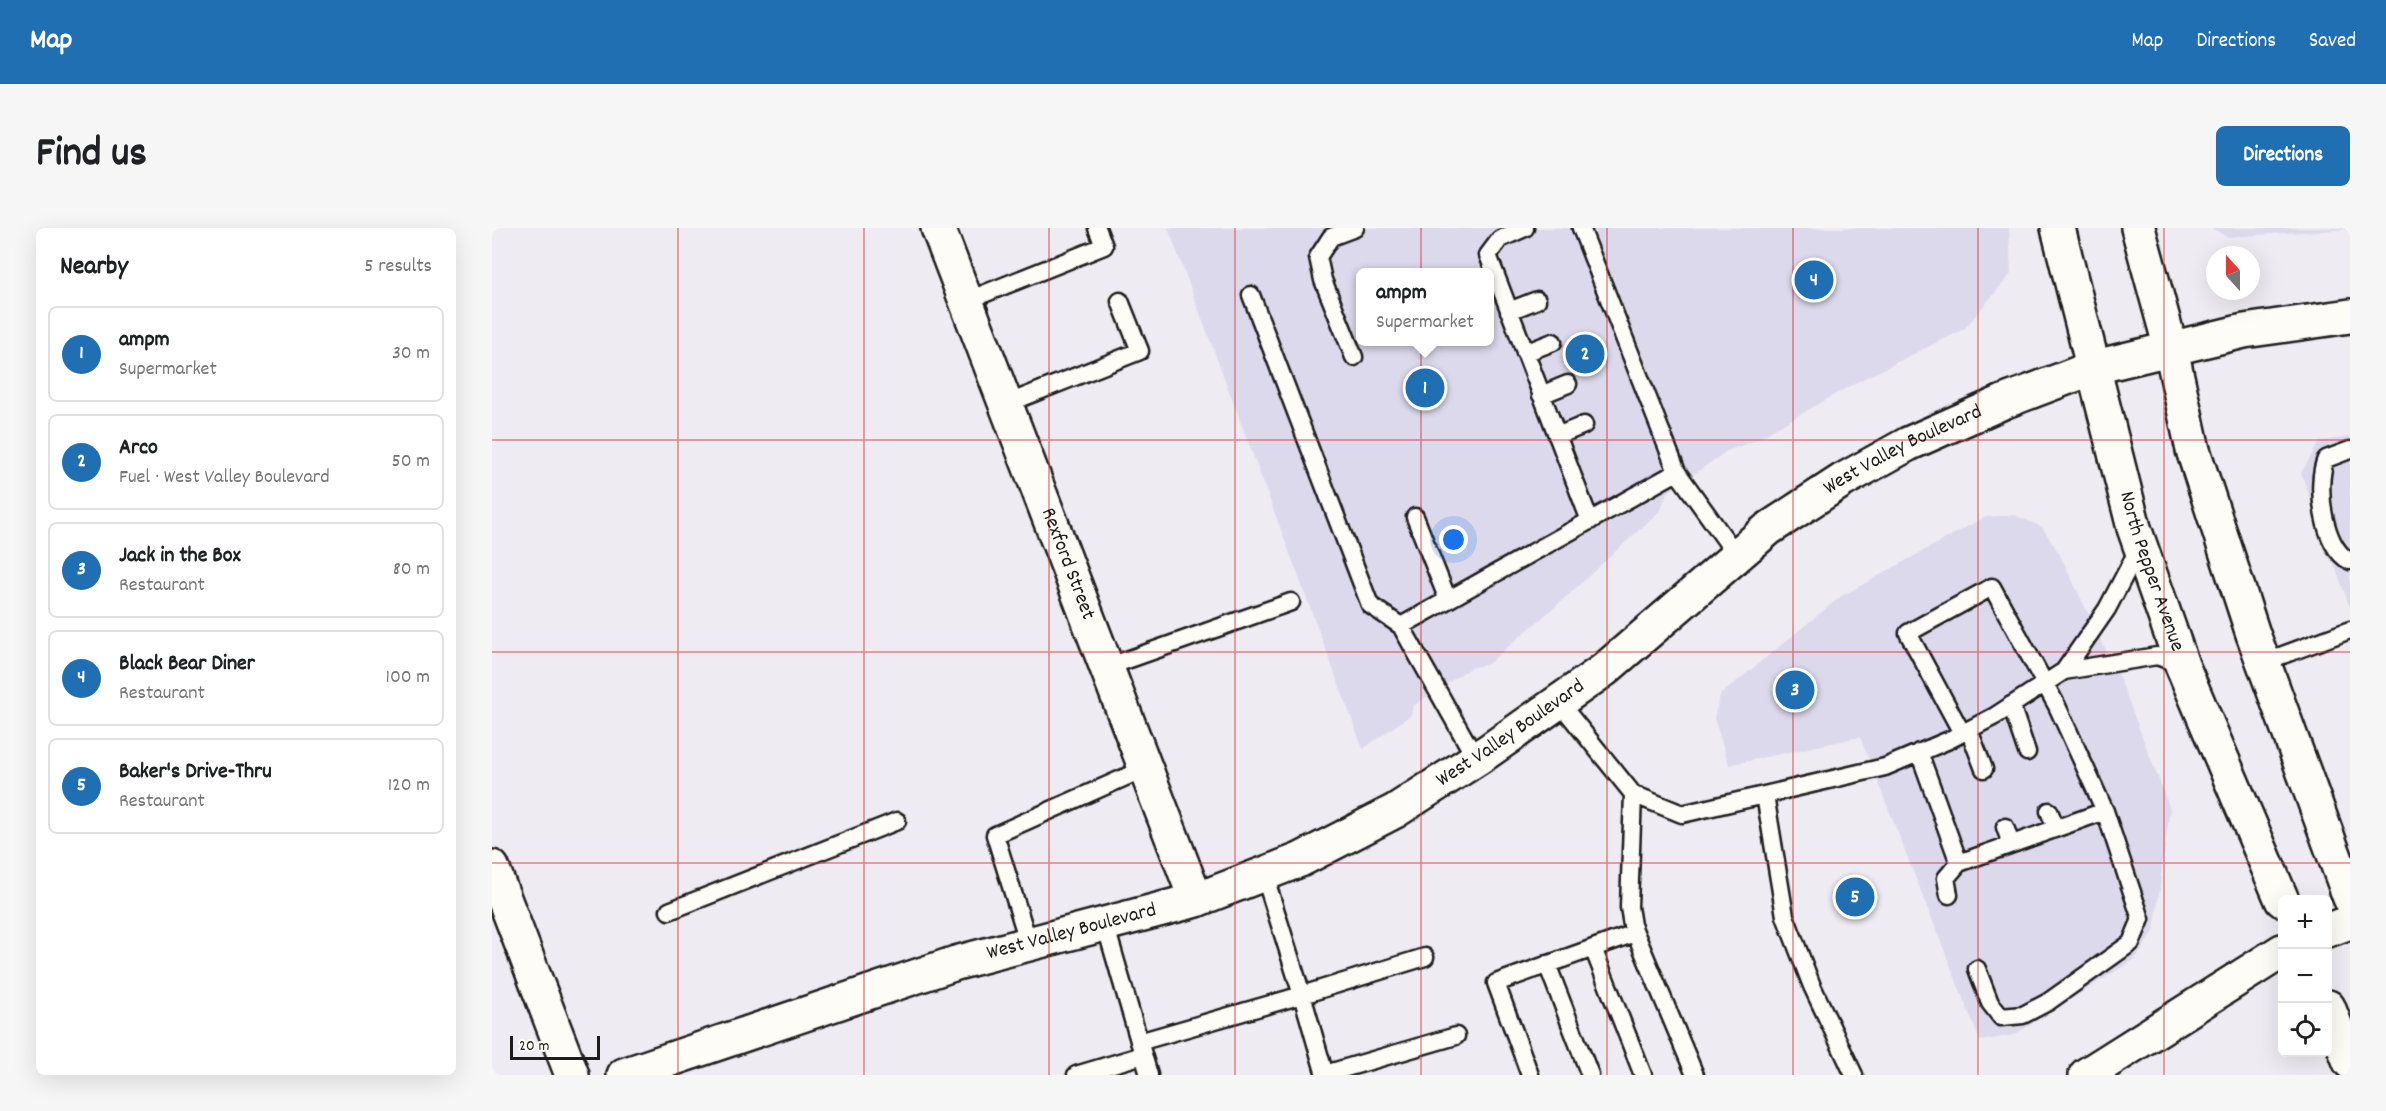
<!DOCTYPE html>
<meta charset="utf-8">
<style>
body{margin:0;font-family:Dekko,sans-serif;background:#f6f6f6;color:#202124}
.controls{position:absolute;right:18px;bottom:18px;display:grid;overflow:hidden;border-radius:9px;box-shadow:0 6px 24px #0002}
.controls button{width:54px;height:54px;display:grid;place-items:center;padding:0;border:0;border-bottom:2px solid #e0e0e0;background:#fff;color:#202124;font:30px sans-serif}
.compass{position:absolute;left:1714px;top:18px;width:54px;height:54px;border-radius:50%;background:#fff;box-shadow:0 6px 24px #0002;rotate:339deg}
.scale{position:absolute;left:18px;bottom:15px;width:90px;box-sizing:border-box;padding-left:6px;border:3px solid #1c1c1c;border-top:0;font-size:16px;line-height:21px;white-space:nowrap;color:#1c1c1c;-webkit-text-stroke:4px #fdfcf7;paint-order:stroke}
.you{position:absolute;left:962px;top:312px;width:21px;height:21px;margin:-15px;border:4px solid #fff;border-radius:50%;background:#1a73e8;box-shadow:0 0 0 9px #1a73e833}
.badge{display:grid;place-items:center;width:39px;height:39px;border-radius:50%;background:#1f6fb2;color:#fff;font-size:20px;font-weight:700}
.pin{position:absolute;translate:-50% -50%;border:3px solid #fff;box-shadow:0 2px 6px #0006}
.popup{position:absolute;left:864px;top:40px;width:138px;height:78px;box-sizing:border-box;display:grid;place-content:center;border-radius:9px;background:#fff;filter:drop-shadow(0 2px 4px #0005);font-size:20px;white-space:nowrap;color:#757577}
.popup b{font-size:22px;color:#202124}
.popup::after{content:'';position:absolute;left:50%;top:100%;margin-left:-12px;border:12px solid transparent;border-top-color:#fff}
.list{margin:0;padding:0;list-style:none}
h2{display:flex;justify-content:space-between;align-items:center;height:78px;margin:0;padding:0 24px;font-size:26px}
h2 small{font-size:20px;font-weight:400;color:#757577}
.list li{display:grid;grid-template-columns:39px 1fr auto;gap:18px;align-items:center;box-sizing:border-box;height:96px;margin:0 12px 12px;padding:0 12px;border:2px solid #e0e0e0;border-radius:9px}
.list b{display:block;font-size:22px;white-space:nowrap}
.list p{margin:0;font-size:20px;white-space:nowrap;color:#757577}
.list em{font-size:20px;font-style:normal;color:#757577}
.icon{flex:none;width:33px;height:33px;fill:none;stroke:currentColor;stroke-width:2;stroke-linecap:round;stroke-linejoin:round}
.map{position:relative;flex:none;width:1858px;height:847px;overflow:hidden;border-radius:9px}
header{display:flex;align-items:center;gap:36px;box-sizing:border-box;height:84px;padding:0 30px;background:#1f6fb2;color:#fff}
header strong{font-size:28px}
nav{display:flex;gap:33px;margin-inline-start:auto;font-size:21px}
.intro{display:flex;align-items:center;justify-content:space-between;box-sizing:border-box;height:144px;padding:0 36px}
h1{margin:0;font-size:42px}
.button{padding:15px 27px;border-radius:9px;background:#1f6fb2;color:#fff;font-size:21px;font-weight:700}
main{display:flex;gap:36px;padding:0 36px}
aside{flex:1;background:#fff;border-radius:9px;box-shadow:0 6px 24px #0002}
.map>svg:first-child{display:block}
.built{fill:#dcd9ec;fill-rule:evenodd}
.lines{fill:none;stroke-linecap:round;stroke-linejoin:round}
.lane-casing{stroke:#1c1c1c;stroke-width:21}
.street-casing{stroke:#1c1c1c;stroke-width:38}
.secondary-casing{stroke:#1c1c1c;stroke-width:38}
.primary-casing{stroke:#1c1c1c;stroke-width:38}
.highway-casing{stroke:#1c1c1c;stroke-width:38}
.lane{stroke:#fdfcf7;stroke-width:16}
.street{stroke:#fdfcf7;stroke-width:33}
.secondary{stroke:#fdfcf7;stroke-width:33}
.primary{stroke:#fdfcf7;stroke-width:33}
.highway{stroke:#fdfcf7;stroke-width:33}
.grid{fill:none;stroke:#d62828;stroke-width:1.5;stroke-opacity:0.55}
.labels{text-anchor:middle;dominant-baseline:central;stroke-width:4.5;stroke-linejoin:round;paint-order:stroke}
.street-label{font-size:21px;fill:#1c1c1c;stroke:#fdfcf7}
</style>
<header>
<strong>Map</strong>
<nav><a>Map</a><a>Directions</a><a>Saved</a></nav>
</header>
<div class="intro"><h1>Find us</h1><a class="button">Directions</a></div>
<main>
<aside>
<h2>Nearby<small>5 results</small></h2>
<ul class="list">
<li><span class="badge">1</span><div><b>ampm</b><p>Supermarket</p></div><em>30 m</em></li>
<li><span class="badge">2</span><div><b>Arco</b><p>Fuel · West Valley Boulevard</p></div><em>50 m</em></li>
<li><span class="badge">3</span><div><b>Jack in the Box</b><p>Restaurant</p></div><em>80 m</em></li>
<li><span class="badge">4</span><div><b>Black Bear Diner</b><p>Restaurant</p></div><em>100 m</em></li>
<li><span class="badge">5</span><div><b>Baker's Drive-Thru</b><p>Restaurant</p></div><em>120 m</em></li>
</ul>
</aside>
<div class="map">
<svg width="1858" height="847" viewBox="0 0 1858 847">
<rect width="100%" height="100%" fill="#eeecf2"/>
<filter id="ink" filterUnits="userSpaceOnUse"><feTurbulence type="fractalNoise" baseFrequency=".0167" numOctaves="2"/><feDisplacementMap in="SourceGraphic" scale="12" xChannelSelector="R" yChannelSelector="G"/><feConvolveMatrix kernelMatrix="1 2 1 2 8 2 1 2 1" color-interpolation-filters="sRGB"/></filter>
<g filter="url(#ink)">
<!-- built -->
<path class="built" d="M676,0H1517L1519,46L1472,101L1363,155L1262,213L1235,223L1175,265L1169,282L1064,378L996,436L978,440L921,478L919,487L871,521ZM868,45H998V114H868Z
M1719,0H1858V1L1735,9Z
M1858,209V380L1809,245L1828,213Z
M1522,287L1550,299L1567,325L1628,451L1678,581L1662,704L1643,731L1522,807L1488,813L1368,509L1237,537L1222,490L1228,467L1348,369L1493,289Z"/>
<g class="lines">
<defs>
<path id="lane" d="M1033,0L1008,11L996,27L1098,293
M1089,0L1185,244L1245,328
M759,67L878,377L909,398L984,531
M474,73L612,18L605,0
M1017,83L1045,72
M1033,125L1061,114
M862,129L831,52L826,29L839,9L863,0
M1049,167L1076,156
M514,176L648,123L628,73
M1065,208L1092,197
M1858,222L1834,231C1823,256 1831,321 1858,333
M923,289L956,372
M909,398L1185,244
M1772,434L1858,402
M615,439L799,374
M1572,443L1665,428L1690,437
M1066,473L1141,566L1190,586L1393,539L1457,512L1503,488L1572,443L1615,381L1648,318
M1519,477L1535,524
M1477,502L1492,541
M1427,524L1467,635L1613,583L1565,478L1500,359L1416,405L1470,505
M1141,566L1137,679L1140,697L1203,847
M1273,567L1293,688L1320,758L1362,847
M1557,583L1564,600
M1513,599L1519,616
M1457,667L1454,650L1467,635
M177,683L405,593
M613,696L657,847
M537,716L503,607L654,540
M1101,720L1151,847
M1055,736L1098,847
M1485,741L1498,775L1509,789L1531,787L1556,774L1639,715L1649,691L1613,583
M647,814L810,767L772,646
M833,846L964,808
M584,847L651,827
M833,847L810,767L933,729
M1038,847L1004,755L1143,705"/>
<g id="street">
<path id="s1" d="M446,0L704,672"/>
<path d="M0,639L80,847"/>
</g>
<g id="secondary">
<path id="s2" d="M1566,0L1642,300L1690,437L1790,672"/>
<path d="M1646,0L1679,121L1701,222L1761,406L1858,670"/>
<path d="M1836,779L1858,834"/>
</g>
<g id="primary">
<path id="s3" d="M132,847L464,735L704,672L808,632L903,583L995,524L1112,442L1276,301L1351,252L1416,216L1511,174L1603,139L1752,103L1858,88"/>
</g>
<path id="highway" d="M1836,702L1858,694
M1594,847L1790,723"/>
</defs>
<!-- lane casing -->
<use href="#lane" class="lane-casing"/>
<!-- street casing -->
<use href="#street" class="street-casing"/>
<!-- secondary casing -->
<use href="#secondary" class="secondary-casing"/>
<!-- primary casing -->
<use href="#primary" class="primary-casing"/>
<!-- highway casing -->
<use href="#highway" class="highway-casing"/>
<!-- lane -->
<use href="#lane" class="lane"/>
<!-- street -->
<use href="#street" class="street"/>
<!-- secondary -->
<use href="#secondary" class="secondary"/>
<!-- primary -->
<use href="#primary" class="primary"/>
<!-- highway -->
<use href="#highway" class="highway"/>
</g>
</g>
<!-- grid -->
<path class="grid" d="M186,0V847M372,0V847M557,0V847M743,0V847M929,0V847M1115,0V847M1301,0V847M1486,0V847M1672,0V847M0,212H1858M0,424H1858M0,635H1858"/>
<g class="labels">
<!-- street labels -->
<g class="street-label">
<text stroke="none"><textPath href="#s3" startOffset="1442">West Valley Boulevard</textPath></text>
<text stroke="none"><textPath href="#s1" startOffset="360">Rexford Street</textPath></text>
<text stroke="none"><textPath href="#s2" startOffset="356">North Pepper Avenue</textPath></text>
<text stroke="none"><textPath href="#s3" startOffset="956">West Valley Boulevard</textPath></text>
<text stroke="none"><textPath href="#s3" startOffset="470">West Valley Boulevard</textPath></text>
</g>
</g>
</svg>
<div class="controls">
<button>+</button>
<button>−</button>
<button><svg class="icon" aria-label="locate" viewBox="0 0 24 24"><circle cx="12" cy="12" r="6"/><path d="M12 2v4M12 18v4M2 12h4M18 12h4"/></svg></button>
</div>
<svg class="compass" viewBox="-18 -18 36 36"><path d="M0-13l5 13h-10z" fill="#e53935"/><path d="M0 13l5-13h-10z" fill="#757577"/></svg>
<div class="scale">20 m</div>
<div class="you"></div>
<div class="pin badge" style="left:933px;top:160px">1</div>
<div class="popup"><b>ampm</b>Supermarket</div>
<div class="pin badge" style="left:1093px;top:126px">2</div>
<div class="pin badge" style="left:1303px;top:462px">3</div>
<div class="pin badge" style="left:1322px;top:52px">4</div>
<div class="pin badge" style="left:1363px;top:669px">5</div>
</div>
</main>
